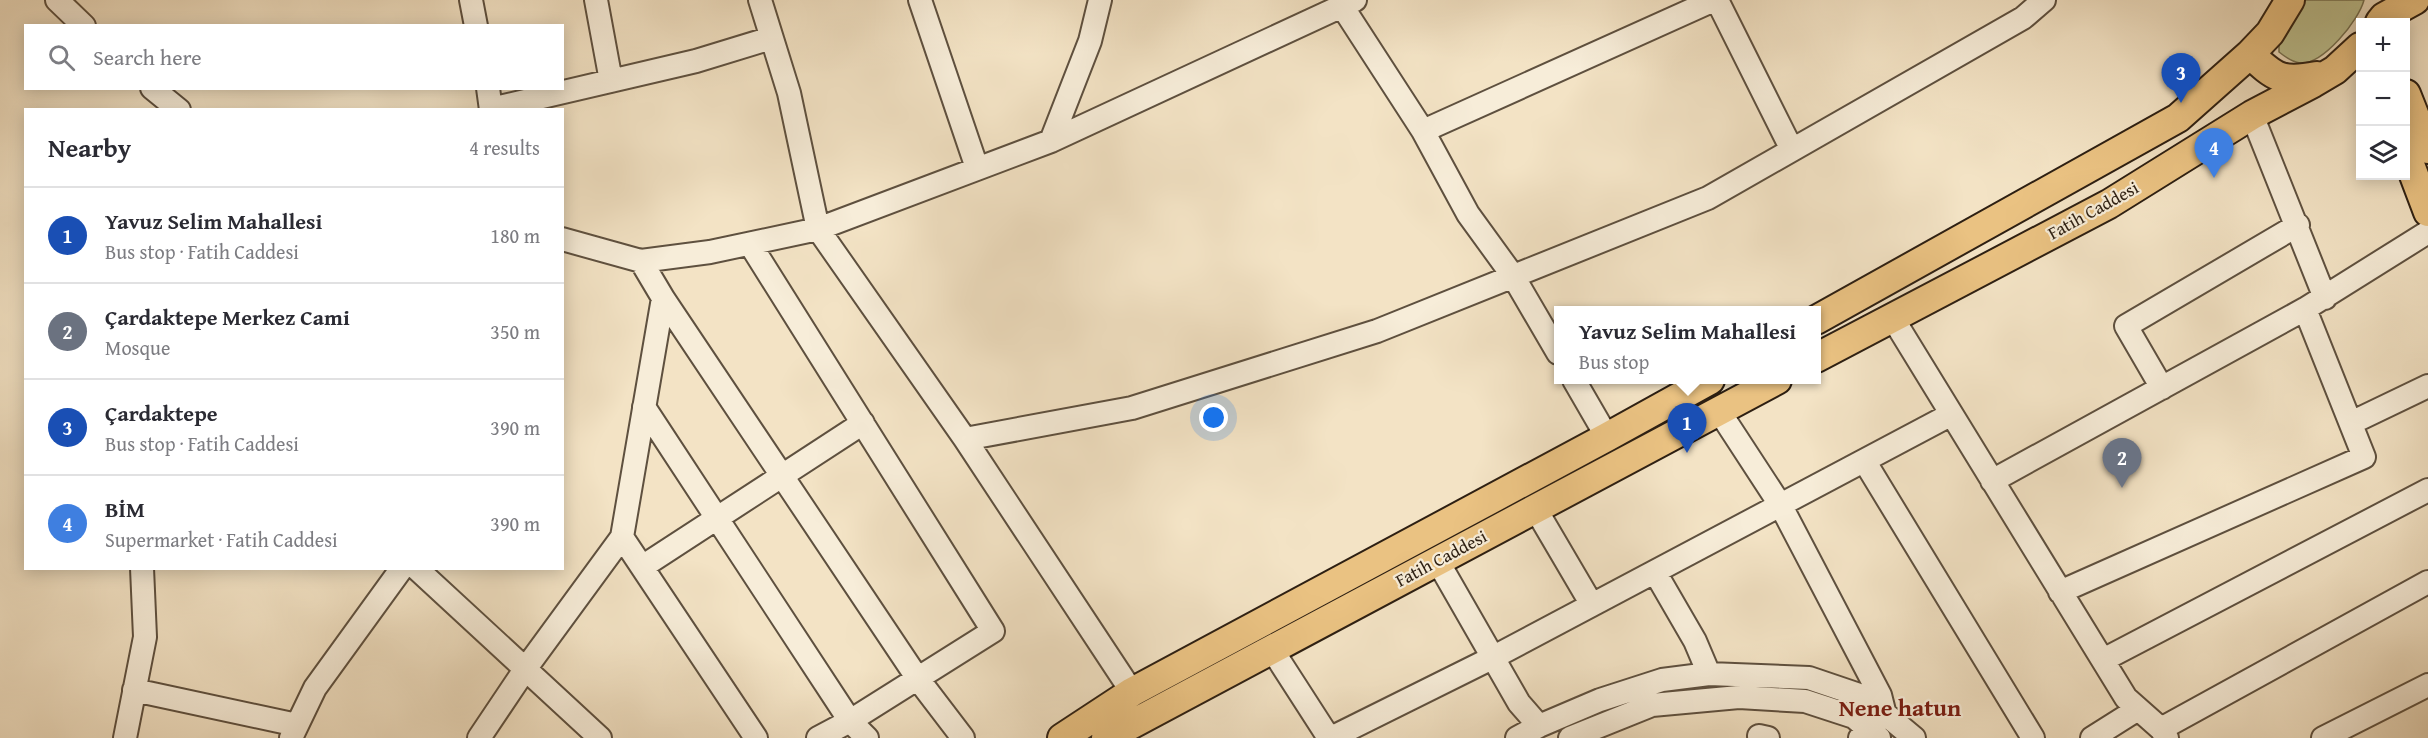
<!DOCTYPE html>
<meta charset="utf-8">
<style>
body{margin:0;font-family:"Gentium Book Plus",serif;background:#f2f2f3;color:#2b2b33}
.controls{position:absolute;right:18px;top:18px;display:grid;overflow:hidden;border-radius:0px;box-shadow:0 3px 15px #0003}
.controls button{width:54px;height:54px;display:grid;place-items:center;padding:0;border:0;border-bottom:2px solid #e1e1e2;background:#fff;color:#2b2b33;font:30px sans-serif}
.you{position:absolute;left:1214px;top:418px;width:21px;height:21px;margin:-15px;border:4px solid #fff;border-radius:50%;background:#1a73e8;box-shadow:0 0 0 9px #1a73e833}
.badge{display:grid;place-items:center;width:39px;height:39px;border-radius:50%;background:#8f2418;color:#fff;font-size:20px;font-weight:700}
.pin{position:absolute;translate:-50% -50px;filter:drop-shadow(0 2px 3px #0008)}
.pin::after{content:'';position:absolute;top:32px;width:21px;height:18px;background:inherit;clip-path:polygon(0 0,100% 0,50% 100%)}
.popup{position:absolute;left:1554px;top:306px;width:267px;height:78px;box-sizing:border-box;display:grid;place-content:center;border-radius:0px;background:#fff;filter:drop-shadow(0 2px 4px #0005);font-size:20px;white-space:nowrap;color:#7c7c81}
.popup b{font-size:22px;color:#2b2b33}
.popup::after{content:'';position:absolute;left:50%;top:100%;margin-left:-12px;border:12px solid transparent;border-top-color:#fff}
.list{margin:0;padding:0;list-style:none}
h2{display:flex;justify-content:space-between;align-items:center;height:78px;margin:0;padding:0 24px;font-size:26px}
h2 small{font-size:20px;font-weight:400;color:#7c7c81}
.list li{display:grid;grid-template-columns:39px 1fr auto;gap:18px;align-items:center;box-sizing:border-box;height:96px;padding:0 24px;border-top:2px solid #e1e1e2}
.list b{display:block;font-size:22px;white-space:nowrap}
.list p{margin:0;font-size:20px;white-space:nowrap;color:#7c7c81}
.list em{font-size:20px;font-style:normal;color:#7c7c81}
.icon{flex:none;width:33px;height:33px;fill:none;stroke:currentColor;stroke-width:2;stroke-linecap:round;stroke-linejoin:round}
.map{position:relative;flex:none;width:2428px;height:738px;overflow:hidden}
.search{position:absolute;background:#fff;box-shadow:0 3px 15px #0003;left:24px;top:24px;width:540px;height:66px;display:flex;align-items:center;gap:15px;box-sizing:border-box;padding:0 21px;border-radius:0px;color:#7c7c81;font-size:22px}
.panel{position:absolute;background:#fff;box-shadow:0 3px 15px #0003;left:24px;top:108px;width:540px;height:462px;border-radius:0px}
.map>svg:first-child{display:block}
.green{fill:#bec392;stroke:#767152;stroke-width:1.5}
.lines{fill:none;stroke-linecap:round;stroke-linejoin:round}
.minor-casing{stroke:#5e503f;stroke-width:26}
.major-casing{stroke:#2d1f12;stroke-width:32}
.minor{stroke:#f7edd9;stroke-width:22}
.major{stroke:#eac282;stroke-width:28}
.labels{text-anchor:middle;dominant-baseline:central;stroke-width:4.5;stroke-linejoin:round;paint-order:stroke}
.street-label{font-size:18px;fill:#2d1f12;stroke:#f7edd9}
.district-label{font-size:24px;font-weight:bold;fill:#7a1f14;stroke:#f7edd9}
</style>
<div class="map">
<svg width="2428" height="738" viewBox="0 0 2428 738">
<rect width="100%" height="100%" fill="#f3e3c5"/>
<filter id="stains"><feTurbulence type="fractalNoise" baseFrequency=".00333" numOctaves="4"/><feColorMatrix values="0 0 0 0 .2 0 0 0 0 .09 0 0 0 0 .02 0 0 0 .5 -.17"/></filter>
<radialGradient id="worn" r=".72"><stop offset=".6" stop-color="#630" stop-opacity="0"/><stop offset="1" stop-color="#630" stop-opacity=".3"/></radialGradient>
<!-- green -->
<path class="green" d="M2304,0H2364C2359,20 2323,65 2300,63C2293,62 2284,56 2279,52V41Z"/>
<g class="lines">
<defs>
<path id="minor" d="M57,0L84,26
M471,0L476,26
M596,0L611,81
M760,0L789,93L818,229L965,439L1132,692
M920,0L977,168
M1341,0L1342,6L1423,131L1468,214L1513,276L1558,353
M1717,0L1792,150
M152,88L179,110
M488,88L491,110
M491,109L696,61L771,38
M2252,115L2325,298
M1423,131L1714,0
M1051,141L1090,41L1100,0
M562,239L641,261L710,252L818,229L1051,141L1355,0
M750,244L993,631L850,721L818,738
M663,298L918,679L963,738
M1892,317L2126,698L2161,729L2167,738
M1574,380L1607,437
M2162,388L2126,326L2298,225
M644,407L850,721L867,738
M1719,411L1781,506L1880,695L1884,711L1871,731L1860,738
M2351,423L2428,386
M965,439L1132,408L1377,331L1708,198L2023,18L2044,0
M1865,462L2033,738
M1992,481L2305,309L2428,232
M1535,508L1592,605
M622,537L756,738
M1437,560L1519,703L1539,726
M642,567L863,423
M416,568L600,738
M1655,572L1695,641L1709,674
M2060,592L2364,457L2305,309
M1271,648L1329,738
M2103,660L2428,490
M134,690L297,725
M2161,729L2428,582
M1759,736L1768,738
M125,738L145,637L142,568
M291,738L315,688L402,568
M479,738L526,668L622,537L663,298L641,261
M1331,738L1492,658L1950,415
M1517,738L1539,726L1600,700L1662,680L1709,674L1809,678L1865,697L1914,738
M1570,738L1652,705L1739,697L1805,701L1854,717L1879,738
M2092,738L2138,709
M2323,738L2428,685"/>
<path id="major" d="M2380,22L2384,17L2415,0
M2250,54C2275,78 2282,83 2317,76
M2406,94L2428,149
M2406,154L2428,212
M1816,320L2178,118L2250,54L2270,33L2290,0
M1816,358L2109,204L2252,115L2313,83L2335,70L2360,47
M1062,738L1132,692L1607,437L1710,380
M1106,738L1777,380"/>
</defs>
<!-- minor casing -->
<use href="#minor" class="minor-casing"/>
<!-- major casing -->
<use href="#major" class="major-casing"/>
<!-- minor -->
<use href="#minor" class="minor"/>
<!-- major -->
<use href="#major" class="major"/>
</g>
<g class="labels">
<!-- street labels -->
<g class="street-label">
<text transform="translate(2093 210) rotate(-29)">Fatih Caddesi</text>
<text transform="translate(1441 558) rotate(-28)">Fatih Caddesi</text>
</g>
<!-- district labels -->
<g class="district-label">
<text x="1900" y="707">Nene hatun</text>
</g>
</g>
<rect width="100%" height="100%" filter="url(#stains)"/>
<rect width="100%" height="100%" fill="url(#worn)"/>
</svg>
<div class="controls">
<button>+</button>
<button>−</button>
<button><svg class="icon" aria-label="layers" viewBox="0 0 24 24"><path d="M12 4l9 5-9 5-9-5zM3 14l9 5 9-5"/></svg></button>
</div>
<div class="you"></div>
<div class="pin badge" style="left:1687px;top:453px;background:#1a4fb4">1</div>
<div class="popup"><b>Yavuz Selim Mahallesi</b>Bus stop</div>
<div class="pin badge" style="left:2122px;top:488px;background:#6b7280">2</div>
<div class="pin badge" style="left:2181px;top:103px;background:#1a4fb4">3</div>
<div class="pin badge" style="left:2214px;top:178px;background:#3f7fe0">4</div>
<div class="search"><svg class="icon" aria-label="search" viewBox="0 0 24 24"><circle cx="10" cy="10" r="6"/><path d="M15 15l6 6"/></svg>Search here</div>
<section class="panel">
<h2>Nearby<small>4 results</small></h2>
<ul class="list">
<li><span class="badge" style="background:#1a4fb4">1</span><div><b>Yavuz Selim Mahallesi</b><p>Bus stop · Fatih Caddesi</p></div><em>180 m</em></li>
<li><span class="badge" style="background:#6b7280">2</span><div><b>Çardaktepe Merkez Cami</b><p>Mosque</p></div><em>350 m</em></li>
<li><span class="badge" style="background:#1a4fb4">3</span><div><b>Çardaktepe</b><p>Bus stop · Fatih Caddesi</p></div><em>390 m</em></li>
<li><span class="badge" style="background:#3f7fe0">4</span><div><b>BİM</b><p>Supermarket · Fatih Caddesi</p></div><em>390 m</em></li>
</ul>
</section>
</div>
